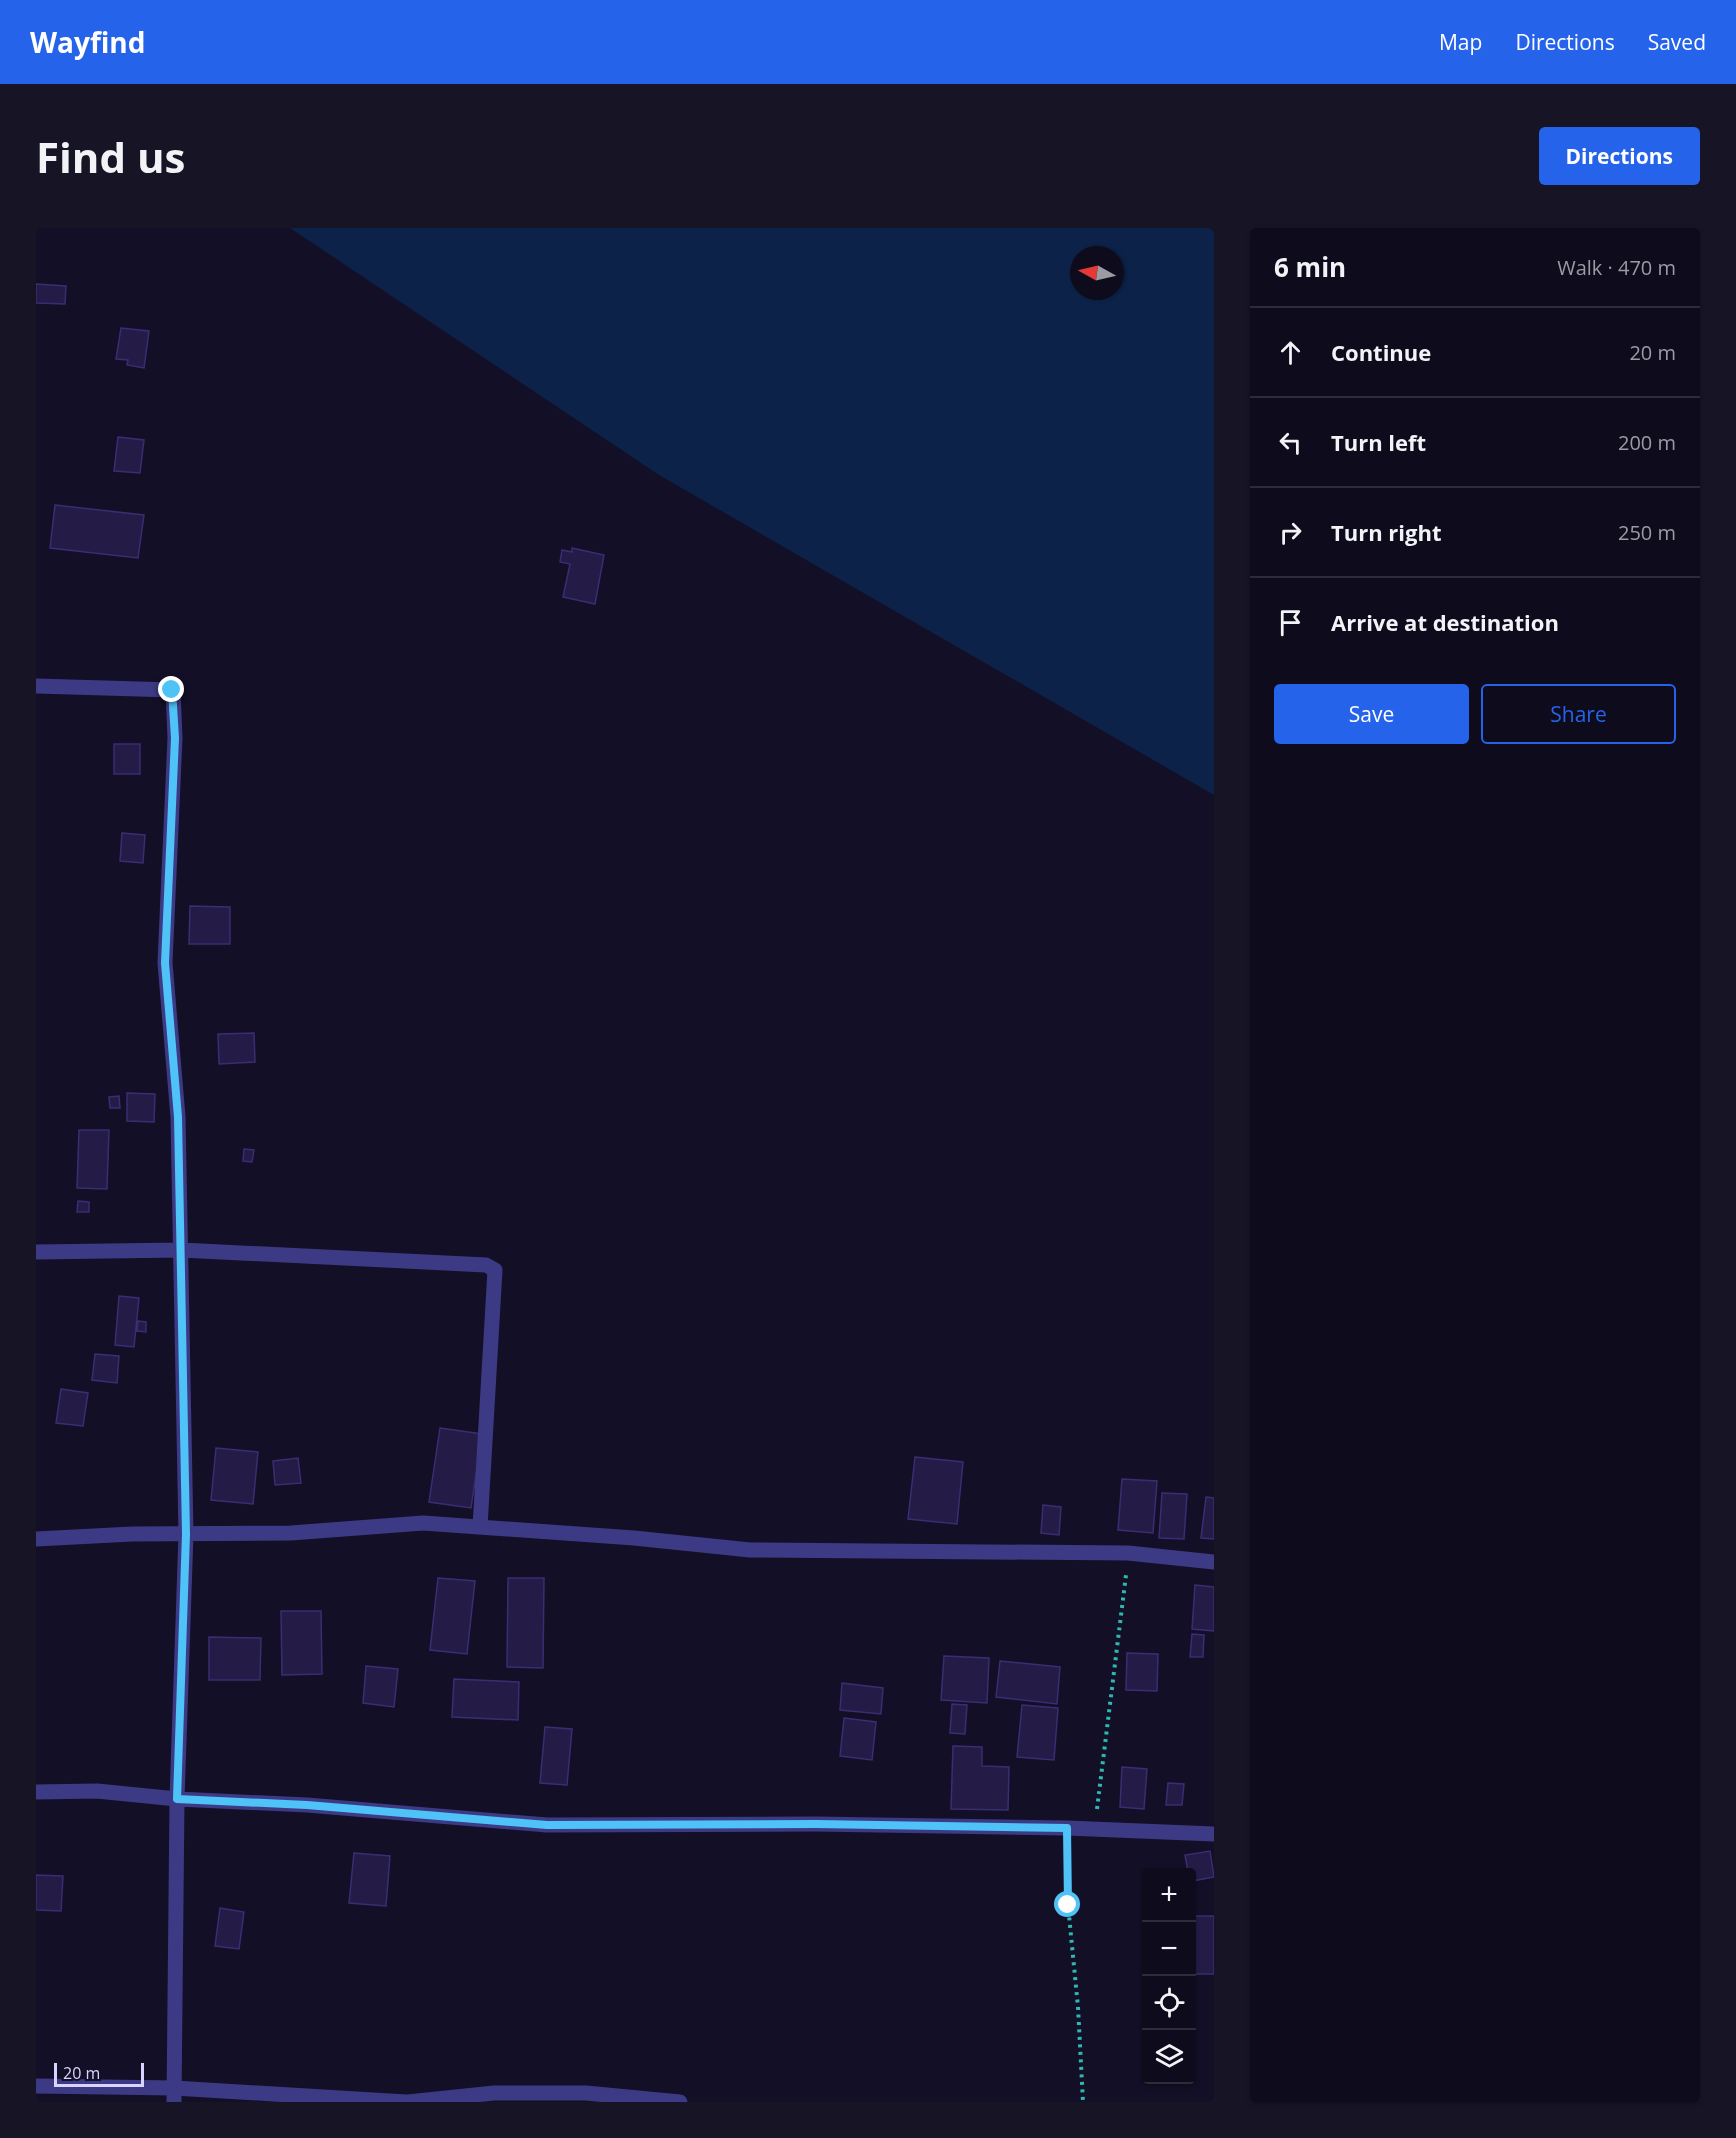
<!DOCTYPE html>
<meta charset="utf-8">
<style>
body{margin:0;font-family:"Open Sans",sans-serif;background:#171425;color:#f1f3f6}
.controls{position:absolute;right:18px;bottom:18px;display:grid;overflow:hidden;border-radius:6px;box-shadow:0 2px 4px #0004}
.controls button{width:54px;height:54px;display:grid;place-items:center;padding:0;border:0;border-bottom:2px solid #2e2b3b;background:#0e0b1c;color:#f1f3f6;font:30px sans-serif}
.compass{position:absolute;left:1034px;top:18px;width:54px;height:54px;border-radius:50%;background:#0e0b1c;box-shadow:0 2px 4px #0004;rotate:278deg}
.scale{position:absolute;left:18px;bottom:15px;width:90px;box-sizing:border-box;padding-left:6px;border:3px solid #d9d4ff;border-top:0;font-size:16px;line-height:21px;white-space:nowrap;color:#d9d4ff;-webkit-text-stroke:4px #130f26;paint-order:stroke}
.stop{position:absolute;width:18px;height:18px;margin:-14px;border:4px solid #4fc3f7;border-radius:50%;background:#fff}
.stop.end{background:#4fc3f7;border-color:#fff;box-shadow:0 2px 6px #0008}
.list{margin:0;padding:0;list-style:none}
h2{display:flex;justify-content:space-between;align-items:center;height:78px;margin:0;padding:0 24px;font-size:26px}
h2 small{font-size:20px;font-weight:400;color:#9b9ba3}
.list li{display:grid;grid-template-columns:39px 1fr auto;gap:18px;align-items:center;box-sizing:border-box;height:90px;padding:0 24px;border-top:2px solid #2e2b3b}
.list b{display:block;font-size:22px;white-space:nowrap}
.list em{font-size:20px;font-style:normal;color:#9b9ba3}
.actions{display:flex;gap:12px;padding:18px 24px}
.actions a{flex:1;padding:14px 0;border:2px solid #2563eb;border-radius:6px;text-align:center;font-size:21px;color:#2563eb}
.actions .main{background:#2563eb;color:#fff}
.icon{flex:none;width:33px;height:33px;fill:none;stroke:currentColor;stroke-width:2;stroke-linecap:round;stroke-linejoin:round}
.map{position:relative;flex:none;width:1178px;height:1874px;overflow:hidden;border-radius:6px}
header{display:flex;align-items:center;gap:36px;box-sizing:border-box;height:84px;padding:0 30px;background:#2563eb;color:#fff}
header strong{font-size:28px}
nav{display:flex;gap:33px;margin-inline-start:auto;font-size:21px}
.intro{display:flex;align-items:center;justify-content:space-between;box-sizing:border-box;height:144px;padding:0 36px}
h1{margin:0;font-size:42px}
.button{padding:15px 27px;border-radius:6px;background:#2563eb;color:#fff;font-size:21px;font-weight:700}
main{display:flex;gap:36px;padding:0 36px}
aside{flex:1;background:#0e0b1c;border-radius:6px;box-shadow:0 2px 4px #0004}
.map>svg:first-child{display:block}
.water{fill:#0c2248;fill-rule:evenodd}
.building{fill:#241b47;stroke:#3b2d73;stroke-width:1.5}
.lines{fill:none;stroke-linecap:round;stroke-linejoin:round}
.path{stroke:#2fb8b0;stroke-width:4;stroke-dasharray:3 4.5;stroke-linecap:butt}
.minor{stroke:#3d3a85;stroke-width:15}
.route{stroke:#4fc3f7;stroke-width:8}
</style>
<header>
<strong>Wayfind</strong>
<nav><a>Map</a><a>Directions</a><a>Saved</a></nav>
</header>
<div class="intro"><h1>Find us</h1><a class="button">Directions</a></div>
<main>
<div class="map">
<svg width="1178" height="1874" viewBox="0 0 1178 1874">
<rect width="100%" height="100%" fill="#130f26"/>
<!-- water -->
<path class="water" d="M254,0H1178V567L623,247ZM1043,27H1079V63H1043Z"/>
<!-- building -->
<path class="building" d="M0,56L30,58L29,76L0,75Z
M85,100L113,103L108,140L91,137L92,132L80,131Z
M82,209L108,212L104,245L78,243Z
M19,277L108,287L102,330L14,320Z
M536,320L568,327L559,376L527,369L534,336L524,334L526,322L536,324Z
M78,516H104V546H78Z
M86,605L109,607L107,635L84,633Z
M154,678L194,679V716H153Z
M218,805L219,834L183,836L182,806Z
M91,865L119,866L118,894L91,893Z
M83,868L84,880H74L73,869Z
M43,902H73L71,961L41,960Z
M208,921L218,922L216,934L207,933Z
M42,973L53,974V984H41Z
M83,1068L103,1070L98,1119L79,1117Z
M102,1093L110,1094V1104L101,1103Z
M59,1126L83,1128L81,1155L56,1152Z
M25,1161L52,1165L47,1198L20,1195Z
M404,1200L446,1206L435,1280L393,1274Z
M180,1220L222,1224L217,1276L175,1272Z
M879,1229L927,1234L921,1296L872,1291Z
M262,1230L265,1255L239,1257L237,1233Z
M1086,1251L1121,1253L1117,1305L1082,1302Z
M1126,1265L1151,1266L1148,1311L1123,1310Z
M1170,1269L1178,1270V1311L1165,1310Z
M1007,1277L1025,1279L1023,1307L1005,1305Z
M402,1350L439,1353L431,1426L394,1422Z
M472,1350H508L507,1440L471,1439Z
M1159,1357L1178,1359V1403L1156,1401Z
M245,1383H285L286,1446L246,1447Z
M1156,1406L1168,1407L1167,1429H1154Z
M173,1409L225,1410L224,1452H173Z
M1091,1425L1122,1426L1121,1463L1090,1462Z
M908,1428L953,1430L951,1475L905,1472Z
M964,1433L1024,1439L1021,1476L960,1469Z
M330,1438L362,1441L358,1479L327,1475Z
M418,1451L483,1454L482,1492L416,1489Z
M806,1455L847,1460L845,1486L804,1482Z
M916,1476L931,1477L929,1506L914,1505Z
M986,1477L1022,1480L1018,1532L981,1529Z
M808,1490L840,1494L836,1532L804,1528Z
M509,1499L536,1501L531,1557L504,1555Z
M917,1518L946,1519V1538L973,1539L972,1582L915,1581Z
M1086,1539L1111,1541L1108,1581L1084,1579Z
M1132,1555L1148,1556L1146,1577H1130Z
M1174,1623L1178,1649L1156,1653V1644H1152L1149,1627Z
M318,1625L354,1628L350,1678L313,1675Z
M0,1647L27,1648L25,1683L0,1682Z
M184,1680L208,1684L203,1721L179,1718Z
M1156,1688H1178V1746H1156Z"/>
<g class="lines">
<!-- path -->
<path class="path" d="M1061,1581L1090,1347
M1032,1622V1677L1042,1779L1047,1874"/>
<!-- minor -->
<path class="minor" d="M0,458L137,462L139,510L129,735L142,889L150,1306L141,1571L138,1874
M0,1024L145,1022L450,1037L459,1042L444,1299
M0,1311L96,1306L255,1305L387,1295L598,1310L714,1322L1092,1325L1178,1334
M0,1564L61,1563L141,1571L271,1577L511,1597L780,1596L1031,1600L1178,1606
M0,1858L138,1860L370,1874
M372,1874L458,1865H550L644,1874"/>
</g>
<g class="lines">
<!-- route -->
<path class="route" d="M136,462L139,510L129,735L142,889L150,1306L141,1571L271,1577L511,1597L780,1596L1031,1600L1032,1677"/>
</g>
</svg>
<div class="controls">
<button>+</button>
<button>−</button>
<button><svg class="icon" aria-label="locate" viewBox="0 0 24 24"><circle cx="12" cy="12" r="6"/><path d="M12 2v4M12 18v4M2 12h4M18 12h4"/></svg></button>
<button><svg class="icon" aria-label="layers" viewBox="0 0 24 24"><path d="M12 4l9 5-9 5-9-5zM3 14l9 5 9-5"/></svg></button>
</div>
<svg class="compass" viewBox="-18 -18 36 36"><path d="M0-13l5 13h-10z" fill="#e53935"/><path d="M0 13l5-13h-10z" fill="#9b9ba3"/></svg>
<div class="scale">20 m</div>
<div class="stop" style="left:1032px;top:1677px"></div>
<div class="stop end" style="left:136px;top:462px"></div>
</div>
<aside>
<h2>6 min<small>Walk · 470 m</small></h2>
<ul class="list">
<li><svg class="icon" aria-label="ahead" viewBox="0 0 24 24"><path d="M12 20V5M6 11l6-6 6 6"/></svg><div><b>Continue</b></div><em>20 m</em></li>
<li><svg class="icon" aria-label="left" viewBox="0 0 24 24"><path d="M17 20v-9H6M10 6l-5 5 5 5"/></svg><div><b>Turn left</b></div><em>200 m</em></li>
<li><svg class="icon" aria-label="right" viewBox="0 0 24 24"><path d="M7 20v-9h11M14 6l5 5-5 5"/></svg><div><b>Turn right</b></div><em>250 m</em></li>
<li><svg class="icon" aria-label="arrive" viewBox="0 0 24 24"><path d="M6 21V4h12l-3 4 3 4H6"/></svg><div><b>Arrive at destination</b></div></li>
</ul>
<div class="actions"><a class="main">Save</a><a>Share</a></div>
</aside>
</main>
